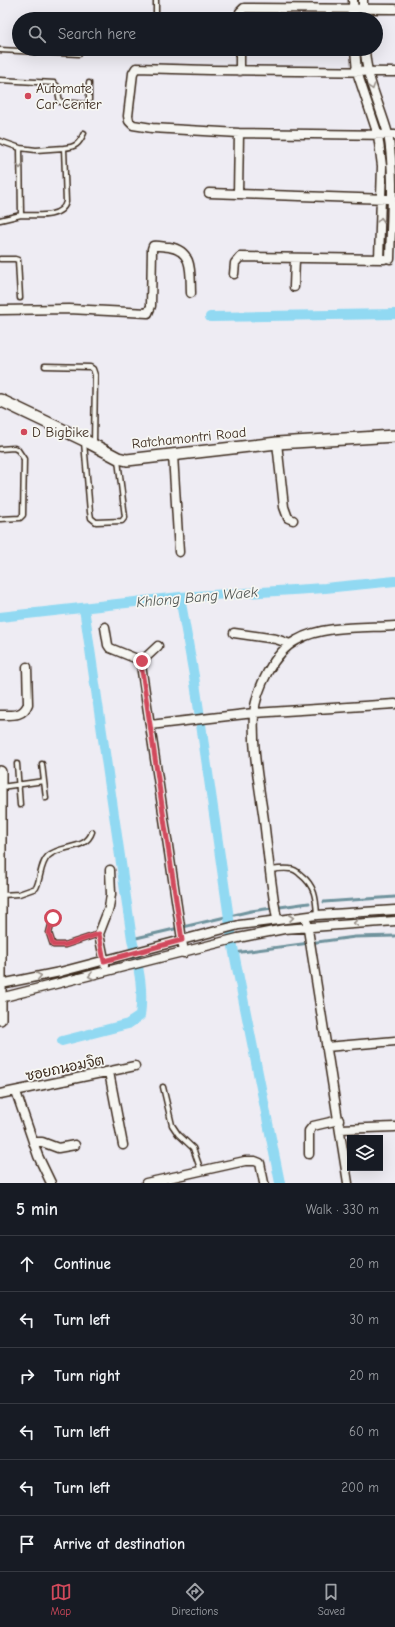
<!DOCTYPE html>
<meta charset="utf-8">
<style>
body{margin:0;font-family:"Comic Neue","Playpen Sans Thai",sans-serif;background:#20242c;color:#f1f3f6}
.controls{position:absolute;right:12px;bottom:12px;display:grid;overflow:hidden;border-radius:0px;box-shadow:0 4px 16px #0002}
.controls button{width:36px;height:36px;display:grid;place-items:center;padding:0;border:0;border-bottom:1px solid #363941;background:#171b24;color:#f1f3f6;font:20px sans-serif}
.stop{position:absolute;width:12px;height:12px;margin:-9px;border:3px solid #d1495b;border-radius:50%;background:#fff}
.stop.end{background:#d1495b;border-color:#fff;box-shadow:0 1px 4px #0008}
.list{margin:0;padding:0;list-style:none}
h2{display:flex;justify-content:space-between;align-items:center;height:52px;margin:0;padding:0 16px;font-size:17px}
h2 small{font-size:13px;font-weight:400;color:#9ea1a6}
.list li{display:grid;grid-template-columns:26px 1fr auto;gap:12px;align-items:center;box-sizing:border-box;height:56px;padding:0 16px;border-top:1px solid #363941}
.list b{display:block;font-size:15px;white-space:nowrap}
.list em{font-size:13px;font-style:normal;color:#9ea1a6}
.icon{flex:none;width:22px;height:22px;fill:none;stroke:currentColor;stroke-width:2;stroke-linecap:round;stroke-linejoin:round}
.map{position:relative;flex:none;width:395px;height:1183px;overflow:hidden}
.search{position:absolute;background:#171b24;box-shadow:0 4px 16px #0002;left:12px;right:12px;top:12px;height:44px;display:flex;align-items:center;gap:10px;box-sizing:border-box;padding:0 14px;border-radius:22px;color:#9ea1a6;font-size:15px}
.sheet{height:388px;background:#171b24}
nav{display:flex;justify-content:space-around;align-items:center;box-sizing:border-box;height:56px;border-top:1px solid #363941;background:#171b24;font-size:11px;color:#9ea1a6}
nav a{display:grid;justify-items:center;gap:2px}
nav .on{color:#d1495b}
.map>svg:first-child{display:block}
.lines{fill:none;stroke-linecap:round;stroke-linejoin:round}
.stream{stroke:#6f939d;stroke-width:3}
.canal{stroke:#91d9f2;stroke-width:10}
.lane-casing{stroke:#3b2a1e;stroke-width:7}
.street-casing{stroke:#3b2a1e;stroke-width:11}
.secondary-casing{stroke:#3b2a1e;stroke-width:14}
.lane{stroke:#f6f6f2;stroke-width:4}
.street{stroke:#f6f6f2;stroke-width:8}
.secondary{stroke:#f6f6f2;stroke-width:11}
.oneway{stroke:#989088}
.route{stroke:#d1495b;stroke-width:5}
.poi-dot{fill:#d1495b;stroke:#f6f6f2;stroke-width:1.5}
.labels{text-anchor:middle;dominant-baseline:central;stroke-width:3.5;stroke-linejoin:round;paint-order:stroke}
.poi-label{font-size:14px;fill:#3b2a1e;stroke:#f6f6f2;text-anchor:start}
.street-label{font-size:14px;fill:#3b2a1e;stroke:#f6f6f2}
.water-label{font-size:15px;font-style:italic;fill:#505653;stroke:#f6f6f2}
</style>
<div class="map">
<svg width="395" height="1183" viewBox="0 0 395 1183">
<rect width="100%" height="100%" fill="#eeecf3"/>
<filter id="ink" filterUnits="userSpaceOnUse"><feTurbulence type="fractalNoise" baseFrequency=".025" numOctaves="2"/><feDisplacementMap in="SourceGraphic" scale="8" xChannelSelector="R" yChannelSelector="G"/><feConvolveMatrix kernelMatrix="1 2 1 2 8 2 1 2 1" color-interpolation-filters="sRGB"/></filter>
<g filter="url(#ink)">
<g class="lines">
<!-- stream -->
<path class="stream" d="M324,902L395,897
M132,939L251,911L309,903
M234,953L355,937L395,936"/>
<!-- canal -->
<path class="canal" d="M210,317L395,314
M180,597L194,676L234,953L280,1183
M0,617L180,597L325,588L395,581
M62,1041L128,1024L140,1016C144,986 138,967 132,939L84,608"/>
<defs>
<path id="lane" d="M156,0V19
M0,50L79,54
M0,80L54,83L57,86L60,102L87,104L89,100V83
M0,141L20,148L21,215L0,220
M20,148L36,150L64,148L66,202C62,219 34,215 21,215
M64,148C76,147 79,144 84,133
M0,259H15L18,260L20,298
M45,366L90,367L93,369L95,375L94,444
M84,442L90,512L91,518L96,522L122,521L125,517L118,460
M0,449L14,448L18,450L24,459L23,515L20,518L0,519
M17,764L20,805
M44,781L46,798
M1,787L44,781L42,764
M271,870C277,869 284,868 290,869C295,869 298,872 301,875C315,886 316,898 317,915
M1,895L19,894L36,888C41,878 40,864 48,856C61,844 86,851 92,832
M53,918L49,933L53,945H65L99,934
M163,1087L172,1125L178,1134L193,1148L201,1171"/>
<path id="street" d="M353,0L354,19
M363,0V19
M240,19V12L244,8H247L395,9
M240,49V71
M355,49L357,72L378,135L382,166L379,259
M365,49C366,79 380,105 388,134C395,172 391,221 390,259
M395,72L210,70L136,68L133,73L128,116L129,121L133,125L152,128L239,133L395,135
M209,193L387,199
M238,194L239,133
M234,274L235,263L240,257L384,259
M294,287L295,259
M0,310L69,309L148,313L151,306L152,249L153,246C158,245 164,247 169,247C194,251 190,273 191,293
M277,443L284,507L288,518L293,520
M173,455L179,552
M105,627L108,645L110,648L142,661
M234,633L276,639L290,644
M158,646L142,661L141,665L184,953
M0,715C12,715 23,717 28,704L27,667
M150,725L254,713L395,704
M277,919C271,887 268,853 264,820C259,785 252,749 254,714C256,689 274,652 297,640C323,625 365,628 395,626
M307,923L348,1183
M105,964L99,934L109,908L111,894L110,870
M1,984L60,972L239,925L317,915L395,910
M0,998L238,938L284,929L395,921
M326,1047L395,1041
M109,1072L123,1145
M16,1092L38,1156L51,1183
M0,1094L135,1066
M340,1129L395,1127
M33,1142H42L58,1148L75,1145
M309,1154V1131L313,1126L339,1120
M146,1183L245,1161H255L260,1163L264,1183"/>
<path id="secondary" d="M0,400L84,440L118,458L127,460L277,443L395,436
M0,772V1019"/>
</defs>
<!-- lane casing -->
<use href="#lane" class="lane-casing"/>
<!-- street casing -->
<use href="#street" class="street-casing"/>
<!-- secondary casing -->
<use href="#secondary" class="secondary-casing"/>
<!-- lane -->
<use href="#lane" class="lane"/>
<!-- street -->
<use href="#street" class="street"/>
<!-- secondary -->
<use href="#secondary" class="secondary"/>
</g>
<!-- one-way arrows -->
<defs><path id="oneway-chevron" d="M-2-3.5L2.5 0L-2 3.5" fill="none" stroke-width="1.6" stroke-linecap="round" stroke-linejoin="round"/></defs>
<g class="oneway">
<use href="#oneway-chevron" transform="translate(372 87) rotate(73)"/>
<use href="#oneway-chevron" transform="translate(20 166) rotate(89)"/>
<use href="#oneway-chevron" transform="translate(381 220) rotate(-87)"/>
<use href="#oneway-chevron" transform="translate(291 918) rotate(-6)"/>
<use href="#oneway-chevron" transform="translate(356 923) rotate(176)"/>
<use href="#oneway-chevron" transform="translate(39 976) rotate(-11)"/>
<use href="#oneway-chevron" transform="translate(91 976) rotate(166)"/>
</g>
</g>
<g class="lines" filter="url(#ink)">
<!-- route -->
<path class="route" d="M53,918L49,933L53,945H65L99,934L104,961L182,940L141,664L142,661"/>
</g>
<!-- markers -->
<g class="poi-dot">
<circle cx="28" cy="96" r="4"/>
<circle cx="24" cy="432" r="4"/>
</g>
<g class="labels">
<!-- poi labels -->
<g class="poi-label">
<text x="36" y="88">Automate<tspan x="36" dy="16">Car Center</tspan></text>
<text x="32" y="432">D Bigbike</text>
</g>
<!-- street labels -->
<g class="street-label">
<text transform="translate(189 438) rotate(-6)">Ratchamontri Road</text>
<text transform="translate(65 1068) rotate(-12)">ซอยถนอมจิต</text>
</g>
<!-- water labels -->
<g class="water-label">
<text transform="translate(197 597) rotate(-5)">Khlong Bang Waek</text>
</g>
</g>
</svg>
<div class="controls">
<button><svg class="icon" aria-label="layers" viewBox="0 0 24 24"><path d="M12 4l9 5-9 5-9-5zM3 14l9 5 9-5"/></svg></button>
</div>
<div class="stop" style="left:53px;top:918px"></div>
<div class="stop end" style="left:142px;top:661px"></div>
<div class="search"><svg class="icon" aria-label="search" viewBox="0 0 24 24"><circle cx="10" cy="10" r="6"/><path d="M15 15l6 6"/></svg>Search here</div>
</div>
<section class="sheet">
<h2>5 min<small>Walk · 330 m</small></h2>
<ul class="list">
<li><svg class="icon" aria-label="ahead" viewBox="0 0 24 24"><path d="M12 20V5M6 11l6-6 6 6"/></svg><div><b>Continue</b></div><em>20 m</em></li>
<li><svg class="icon" aria-label="left" viewBox="0 0 24 24"><path d="M17 20v-9H6M10 6l-5 5 5 5"/></svg><div><b>Turn left</b></div><em>30 m</em></li>
<li><svg class="icon" aria-label="right" viewBox="0 0 24 24"><path d="M7 20v-9h11M14 6l5 5-5 5"/></svg><div><b>Turn right</b></div><em>20 m</em></li>
<li><svg class="icon" aria-label="left" viewBox="0 0 24 24"><path d="M17 20v-9H6M10 6l-5 5 5 5"/></svg><div><b>Turn left</b></div><em>60 m</em></li>
<li><svg class="icon" aria-label="left" viewBox="0 0 24 24"><path d="M17 20v-9H6M10 6l-5 5 5 5"/></svg><div><b>Turn left</b></div><em>200 m</em></li>
<li><svg class="icon" aria-label="arrive" viewBox="0 0 24 24"><path d="M6 21V4h12l-3 4 3 4H6"/></svg><div><b>Arrive at destination</b></div></li>
</ul>
</section>
<nav>
<a class="on"><svg class="icon" aria-label="map" viewBox="0 0 24 24"><path d="M3 6l6-2 6 2 6-2v14l-6 2-6-2-6 2zM9 4v14M15 6v14"/></svg>Map</a>
<a><svg class="icon" aria-label="directions" viewBox="0 0 24 24"><path d="M12 3l9 9-9 9-9-9zM9 14v-3h6M13 9l2 2-2 2"/></svg>Directions</a>
<a><svg class="icon" aria-label="saved" viewBox="0 0 24 24"><path d="M7 4h10v16l-5-4-5 4z"/></svg>Saved</a>
</nav>
